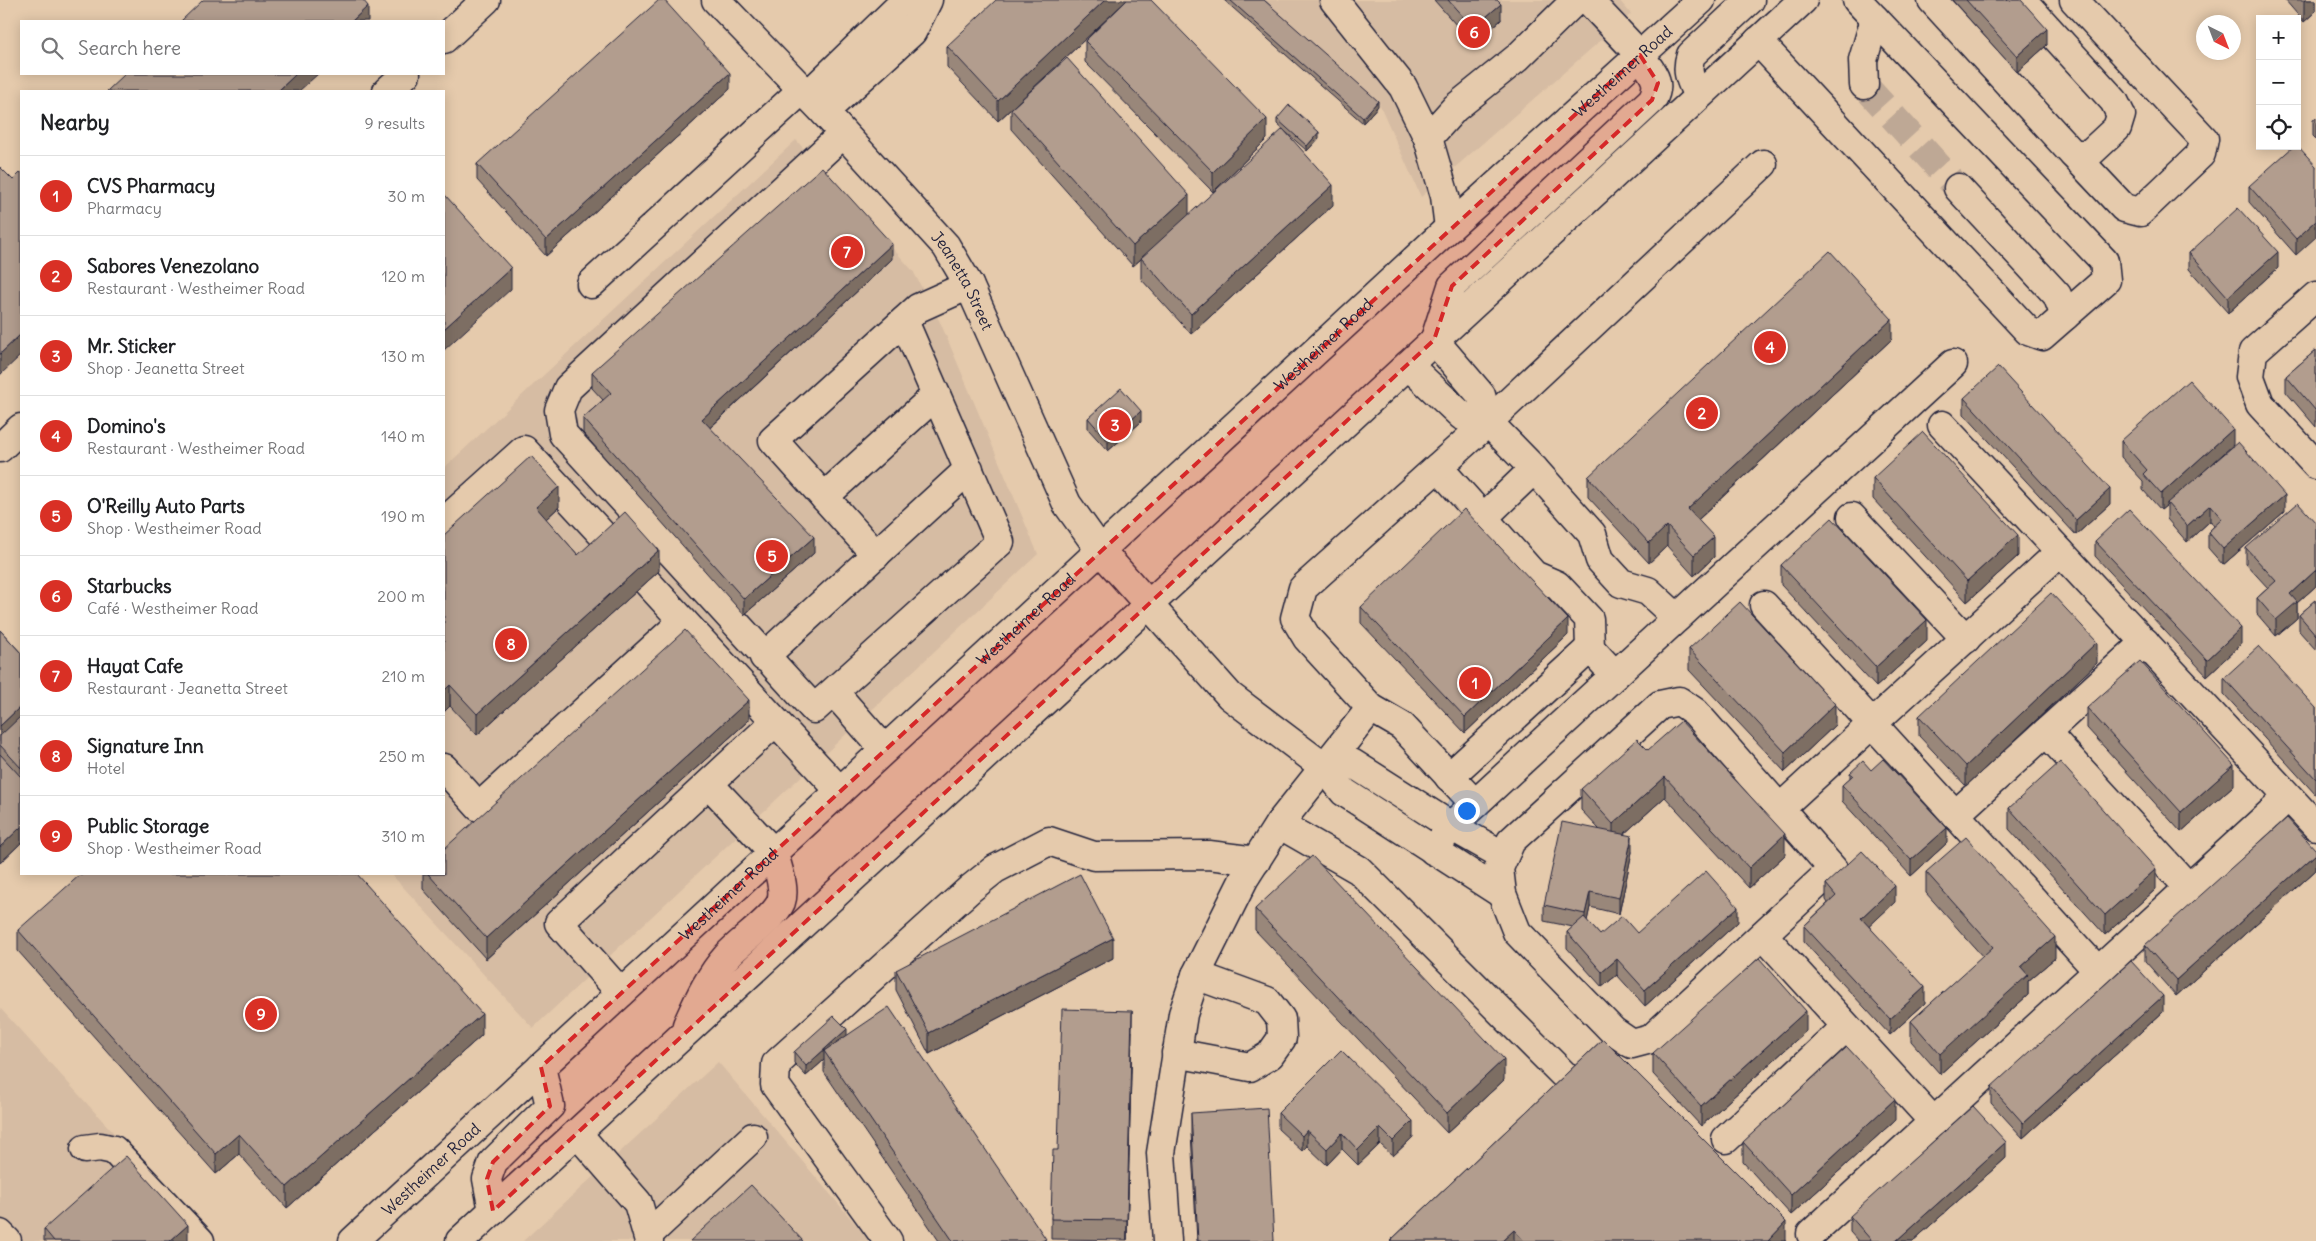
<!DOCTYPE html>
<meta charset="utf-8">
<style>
body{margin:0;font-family:Delius,sans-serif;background:#f6f6f6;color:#202124}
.controls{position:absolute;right:15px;top:15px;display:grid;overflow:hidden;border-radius:0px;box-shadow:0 2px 12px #0003}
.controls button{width:45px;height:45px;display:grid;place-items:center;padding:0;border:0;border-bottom:1px solid #e0e0e0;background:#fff;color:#202124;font:25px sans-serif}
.compass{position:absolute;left:2196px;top:15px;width:45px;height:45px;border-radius:50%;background:#fff;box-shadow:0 2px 12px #0003;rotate:138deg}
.you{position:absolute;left:1466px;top:810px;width:18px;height:18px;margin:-12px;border:4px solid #fff;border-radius:50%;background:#1a73e8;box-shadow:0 0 0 8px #1a73e833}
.badge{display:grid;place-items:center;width:32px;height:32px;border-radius:50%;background:#d93025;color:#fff;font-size:16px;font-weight:700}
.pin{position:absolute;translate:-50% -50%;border:2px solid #fff;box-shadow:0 1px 5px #0006}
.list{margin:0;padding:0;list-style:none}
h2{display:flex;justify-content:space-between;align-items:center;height:65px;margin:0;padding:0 20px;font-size:21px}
h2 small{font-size:16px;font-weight:400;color:#757577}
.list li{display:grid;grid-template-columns:32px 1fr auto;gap:15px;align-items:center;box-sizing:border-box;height:80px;padding:0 20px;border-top:1px solid #e0e0e0}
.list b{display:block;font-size:19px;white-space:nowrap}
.list p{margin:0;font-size:16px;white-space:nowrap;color:#757577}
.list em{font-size:16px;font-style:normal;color:#757577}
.icon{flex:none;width:28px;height:28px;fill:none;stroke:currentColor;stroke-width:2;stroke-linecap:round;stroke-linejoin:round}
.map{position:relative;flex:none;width:2316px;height:1241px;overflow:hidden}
.search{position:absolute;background:#fff;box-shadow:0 2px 12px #0003;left:20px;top:20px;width:425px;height:55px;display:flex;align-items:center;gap:12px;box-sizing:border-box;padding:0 18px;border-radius:0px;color:#757577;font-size:19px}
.panel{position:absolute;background:#fff;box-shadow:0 2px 12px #0003;left:20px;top:90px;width:425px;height:785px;border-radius:0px}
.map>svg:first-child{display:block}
.built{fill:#d6bca3}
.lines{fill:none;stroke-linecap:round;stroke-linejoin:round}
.minor-tunnel{stroke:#bea895;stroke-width:28;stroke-dasharray:28 14;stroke-linecap:butt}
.minor-casing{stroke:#22223b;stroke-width:31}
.major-casing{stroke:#22223b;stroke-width:31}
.minor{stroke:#e5caac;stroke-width:28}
.major{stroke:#e5caac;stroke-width:28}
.wall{fill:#99877a;stroke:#22223b}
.shaded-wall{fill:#7d6e63;stroke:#22223b}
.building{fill:#b29d8e;stroke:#22223b}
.marked{fill:#d62828;fill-opacity:0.2;stroke:#d62828;stroke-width:4;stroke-dasharray:10 6;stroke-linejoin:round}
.labels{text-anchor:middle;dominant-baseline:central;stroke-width:5;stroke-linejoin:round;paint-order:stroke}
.street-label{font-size:16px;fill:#22223b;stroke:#e5caac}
</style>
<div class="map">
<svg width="2316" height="1241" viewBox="0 0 2316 1241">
<rect width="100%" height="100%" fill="#e5caac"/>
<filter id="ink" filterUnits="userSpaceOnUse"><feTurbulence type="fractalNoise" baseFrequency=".02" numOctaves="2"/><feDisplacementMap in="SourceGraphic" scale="10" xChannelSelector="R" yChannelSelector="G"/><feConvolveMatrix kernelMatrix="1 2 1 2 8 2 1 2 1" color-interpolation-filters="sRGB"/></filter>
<g filter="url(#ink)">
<!-- built -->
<path class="built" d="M1262,0H1619L1631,14L1421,197L1378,101Z
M796,140L913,271L941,324L1038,554L533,1028L391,874H444V468Z
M0,1008L212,1241H0Z
M718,1062L870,1241H523Z"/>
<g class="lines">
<!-- minor-tunnel -->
<path class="minor-tunnel" d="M1864,85L1958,188"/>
<defs>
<g id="minor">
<path id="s1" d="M716,0L824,112L946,246L969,285L1067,504L1100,550L1230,696L1324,767L1344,792L1502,894"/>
<path d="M1334,0L1403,87L1428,138"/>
<path d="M1588,0L1640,55"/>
<path d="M1932,0L2073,154H2089L2117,128L2121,115L2114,101L2022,0"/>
<path d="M444,39L486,0"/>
<path d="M1758,41L2028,331L2042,336L2106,280L2104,261L1857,0"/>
<path d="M1864,85L1863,60L1875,19"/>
<path d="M387,91L406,74"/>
<path d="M808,95L906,0"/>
<path d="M824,112L912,32L928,0"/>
<path d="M843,134L568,388L559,410L563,434L814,709L1000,542L904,321"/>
<path d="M2073,154L2124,208L2140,212L2201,154L2204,139L2074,0"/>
<path d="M1958,188L2057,295L2065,316"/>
<path d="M1449,228L1445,196L1428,138L1455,108L1517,58L1576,0"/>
<path d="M591,284L802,90"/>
<path d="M2316,296L2253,352L2250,377L2260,404L2316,465"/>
<path d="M1434,340L1481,395L1488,422L1534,469L1592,534L1600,560L1621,583L1648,591L1677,618"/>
<path d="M1408,365L1462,416L1488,422"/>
<path d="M1942,425L2316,826"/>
<path d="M0,448L21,428"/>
<path d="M1438,467L1534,575L1557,585L1589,619L1590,648L1615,675"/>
<path d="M824,497L936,395"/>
<path d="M1852,517L1966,639"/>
<path d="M1482,519L1534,469"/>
<path d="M444,522L524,450L612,545"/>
<path d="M876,555L773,440L918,308L969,285"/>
<path d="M647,582L683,621"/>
<path d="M1764,605L2098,971"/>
<path d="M764,657L969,469"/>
<path d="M834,692L884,749"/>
<path d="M1679,701L1695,712L1833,869L1651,1039L1632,1044L1613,1031L1517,932L1502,894L1499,868L1511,841L1660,705Z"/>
<path d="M2046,732L2189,888"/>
<path d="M1324,767L1352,763L1451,826L1504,856"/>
<path d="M444,768L479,807L683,621L840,791"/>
<path d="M1449,777L1590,648"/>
<path d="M709,784L774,853"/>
<path d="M1475,804L1402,726L1371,708L1307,638L1295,618L1303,588L1488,422L1763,164"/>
<path d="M1779,809L2060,552"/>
<path d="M1955,815L2145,642"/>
<path d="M1279,824L1359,870L1563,1074"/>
<path d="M1434,851L1451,826L1953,364"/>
<path d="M1763,935L1934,1122"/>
<path d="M621,993L559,923L775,722"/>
<path d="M1176,1053L1250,1067L1270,1055L1282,1038L1281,1019L1267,1001L1196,975"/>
<path d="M577,1133L638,1203L649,1241"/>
<path d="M1726,1139L1846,1027"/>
<path d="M85,1149L100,1147L114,1150L200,1241"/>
<path d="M0,1234L7,1241"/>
<path d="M1811,1234L2288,797"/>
<path d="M648,1235L753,1137"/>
<path d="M888,1241L775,1085L776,1064L970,889L995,869L1049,841L1094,856L1209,855L1256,861"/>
<path d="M1167,1241L1161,1153L1183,1014L1196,975L1244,879L1279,824L1371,708"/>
</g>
<g id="major">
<path d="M1698,96C1691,81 1685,72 1691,55L1750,0"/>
<path d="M1435,339L1452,286L1652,100C1663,81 1651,72 1640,55"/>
<path d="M687,1025C698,1001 709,976 727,956C740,941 774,919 781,902C786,888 777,867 774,853"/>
<path d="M493,1211L487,1179L493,1162L550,1106L541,1067"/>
<path id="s2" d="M353,1241L1449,228L1701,0"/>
<path d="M460,1241L1803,0"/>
</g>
</defs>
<!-- minor casing -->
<use href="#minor" class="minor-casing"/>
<!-- major casing -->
<use href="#major" class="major-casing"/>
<!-- minor -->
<use href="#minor" class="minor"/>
<!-- major -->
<use href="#major" class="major"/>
</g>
<!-- wall -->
<path class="wall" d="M1151,0L1267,139L1213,192L1085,62V41L1119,7L1026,95L1189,214L1333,205L1191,334L1141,279V259L1133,266L1011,129V109L998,121L947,67V46Z
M1224,0H1264L1378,106L1363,123Z
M1434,0H1497L1501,20L1473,44Z
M1952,0H2021L2047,45L2017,72Z
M2285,0H2316V11L2304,22Z
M730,89L546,256L477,180V164Z
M2316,118V139L2313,136V120Z
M1277,119L1319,138L1307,151L1277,124Z
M2316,166L2296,255L2249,202V186Z
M2189,253L2278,268L2228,313L2189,269Z
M892,259L710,428L814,553L744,615L583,433V418L603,400L592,388V372Z
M1892,339L1698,520L1714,557L1694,576L1667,546L1649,563L1588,497V477Z
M2316,350V427L2286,392V376Z
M1964,398L2110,504L2076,535L1964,414Z
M1088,418L1141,422L1108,451L1088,429Z
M2121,441L2233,445L2214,462L2285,511L2223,565L2208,548V532L2214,526L2210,521L2187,542L2167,519V505L2161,510L2143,490V481L2121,457Z
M1873,478L2018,556L1967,602L1873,499Z
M559,507L546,519L578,555L659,571L477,735L450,706L444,535Z
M2316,523V586L2297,603V618L2276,636L2257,614V598L2268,588L2246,564V548Z
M2095,541L2241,644L2207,676L2095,556Z
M1781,565L1927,641L1876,687L1781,585Z
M2316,600V650L2299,631V615Z
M1361,607L1568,635L1465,733L1361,623Z
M0,630L21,653V843L0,863Z
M1689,649L1835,725L1785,772L1689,670Z
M2097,663L1966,786L1919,736V716Z
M2224,678L2316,708V795L2224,694Z
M2087,708L2234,785L2181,832L2087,728Z
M749,720L486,959L423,889V874H444Z
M1648,750L1785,855L1749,888L1665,797L1624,834L1632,852L1619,914L1590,907L1587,921L1600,935L1637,933L1738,922L1645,1006L1617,975L1602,987L1567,948V932L1573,927L1544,921V905L1599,829L1581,810V789Z
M1871,770L1947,843L1911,876L1842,801V785L1850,778V773Z
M2009,808L2156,889L2105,935L2009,829Z
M2316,850V870L2176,996L2145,961V945Z
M1926,872L2055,958L2028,981V995L1940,1074L1911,1041V1021L1983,957L1926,893Z
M1826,884L1895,902L1869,926L1925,1003L1890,1035L1804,942V926L1828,903L1826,900Z
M1255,909L1504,1080L1447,1133L1255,930Z
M18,930L482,1035L287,1208L239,1154L216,1174L18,951Z
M1113,958L929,1054L896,990V970Z
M2163,1012L2023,1138L1991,1103V1087Z
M1132,1031L1127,1240L1051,1239V1219L1058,1150Z
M1806,1031L1701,1126L1653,1074V1053Z
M847,1036L1046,1241H939L824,1072V1060L806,1076L794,1063V1052Z
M1603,1039L1786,1241H1390Z
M1341,1050L1413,1137L1393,1156L1380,1144L1358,1165L1342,1149L1327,1165L1307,1146L1302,1151L1278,1129V1113Z
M1191,1113L1274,1241H1197L1191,1133Z
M1895,1120L1791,1215L1743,1162V1142Z
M2006,1158L1913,1241H1858L1850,1232V1216Z
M44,1229L188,1241H44Z"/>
<!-- shaded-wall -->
<path class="shaded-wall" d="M1105,0H1127L998,121V101Z
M2305,0H2316V11L2304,22V1Z
M1501,4V20L1473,44V28Z
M368,6V21H352Z
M2047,29V45L2017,72V56Z
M730,73V89L546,256V240Z
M296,74H318L299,91H278Z
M1378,101V106L1363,123V118Z
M1267,119V139L1213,192V172Z
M1319,132V138L1307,151V146Z
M1333,185V205L1191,334V314Z
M1189,195V216L1133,266V246Z
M2316,221V237L2296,255V239Z
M892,244V259L702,435V419Z
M2278,252V268L2228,313V297Z
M511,268V289L444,350V329Z
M1892,319V339L1688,529V509Z
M21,334V355L0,375V354Z
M1141,411V422L1108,451V441Z
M2233,429V445L2168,504L2167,503V505L2161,510V494Z
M559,487V507L536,528V507Z
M2110,489V504L2076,535V520Z
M2285,495V511L2223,565V549Z
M2210,505V521L2187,542V526Z
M1667,526V546L1649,563V543Z
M2018,535V556L1967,602V581Z
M814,537V553L744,615V599Z
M1714,537V557L1694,576V555Z
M659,550V571L477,735V714Z
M2316,570V586L2297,603V618L2276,636V620L2290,594Z
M1568,619V635L1465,733V717Z
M1927,620V641L1876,687V667Z
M2241,628V644L2207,676V660Z
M2097,642V663L1966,786V766Z
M450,685V706L444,712V691Z
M749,700V720L486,959V938Z
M1835,704V725L1785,772V752Z
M21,706V722L0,742V726Z
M2234,765V785L2181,832V812Z
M1665,777V797L1613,844V824Z
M21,827V843L0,863V847Z
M1947,828V843L1911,876V860Z
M1785,834V855L1749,888V868Z
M1632,836V852L1619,914V898Z
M2316,854V870L2176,996V980Z
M2156,869V889L2105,935V915Z
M1895,886V902L1861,934V918Z
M1590,892V907L1585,930V914Z
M1738,907V922L1645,1006V990Z
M2055,937V958L2028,981V995L1940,1074V1054L2021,967Z
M1113,938V958L929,1054V1033Z
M1617,959V975L1602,987V972Z
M1925,987V1003L1890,1035V1019Z
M2163,996V1012L2023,1138V1123Z
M1132,1011V1031L1127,1240V1220Z
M1806,1011V1031L1701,1126V1106Z
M482,1014V1035L287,1208V1187Z
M847,1029V1040L824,1051V1060L806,1076V1066Z
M1504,1059V1080L1447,1133V1113Z
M1895,1099V1120L1791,1215V1195Z
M1413,1121V1137L1393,1156V1141Z
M1380,1128V1144L1358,1165V1150Z
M1307,1130V1146L1302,1151V1136Z
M1342,1133V1149L1327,1165V1149Z
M239,1134V1154L216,1174V1154Z
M2006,1142V1158L1913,1241H1896Z
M1786,1222V1241H1768Z
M188,1225V1241H170Z
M1514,1230V1241H1502Z"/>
<!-- building -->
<path class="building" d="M203,0H363L368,6L352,21H181Z
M659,0H664L730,73L546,240L477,164Z
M996,0H1105L998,101L947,46Z
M1127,0H1151L1267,119L1213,172L1085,41Z
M1230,0H1264L1378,101L1363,118Z
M1448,0H1497L1501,4L1473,28Z
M1966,0H2021L2047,29L2017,56Z
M1067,58L1189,195L1133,246L1011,109Z
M125,74H296L278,91H107Z
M1289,105L1319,132L1307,146L1277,119Z
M1283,129L1333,185L1191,314L1141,258Z
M2297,145L2316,166V221L2296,239L2249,186L2294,146H2297Z
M0,167L13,180L21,172V334L0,354Z
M822,167L892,244L702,419L814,537L744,599L583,418L611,393L592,372Z
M444,195H445L511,268L444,329Z
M2238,208L2278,252L2228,297L2189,253Z
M1830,251L1892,319L1688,509L1714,537L1694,555L1667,526L1649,543L1588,477Z
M2316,350V411L2286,376Z
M1998,367L2110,489L2076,520L1964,398Z
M2189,380L2233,429L2161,494L2143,474L2147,470L2121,441Z
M1121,388L1141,411L1108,441L1088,418Z
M1923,432L2018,535L1967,581L1873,478Z
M2238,442L2285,495L2223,549L2208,532L2222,519L2210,505L2187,526L2167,503Z
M531,456L559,487L536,507L578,555L625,512L659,550L477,714L450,685L444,691V535Z
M2298,503L2316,523V570L2290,594L2297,602L2276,620L2257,598L2276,581L2246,548Z
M1464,509L1568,619L1465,717L1361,607Z
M2129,509L2241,628L2207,660L2095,541Z
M1832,518L1927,620L1876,667L1781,565Z
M2051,593L2097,642L1966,766L1919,716Z
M2316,600V635L2299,615Z
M1740,602L1835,704L1785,752L1689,649Z
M0,630L21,653V706L0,726Z
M685,630L749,700L486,938L428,874H444V849Z
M2259,646L2316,708V779L2224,678Z
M2140,661L2234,765L2181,812L2087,708Z
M21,716V768L0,745V736Z
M1681,721L1785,834L1749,868L1665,777L1613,824L1581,789L1637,739L1648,750Z
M0,754L21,777V827L0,847Z
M1883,759L1947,828L1911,860L1842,785L1853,775L1850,773L1863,761L1871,770Z
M2060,762L2156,869L2105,915L2009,808Z
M2287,818L2316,850V854L2176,980L2145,945Z
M1562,822L1632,836L1619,898L1590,892L1585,914L1544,905Z
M1966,837L2055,937L2021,967L2028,975L1940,1054L1911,1021L1993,947L1926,872Z
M1862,851L1895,886L1861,918L1925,987L1890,1019L1804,926L1836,896L1826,884Z
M1312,856L1504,1059L1447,1113L1255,909Z
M1706,871L1738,907L1645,990L1617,959L1602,972L1567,932L1584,917L1600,935L1622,916L1637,933Z
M81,874H357L482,1014L287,1187L239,1134L216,1154L18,930Z
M1080,874L1113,938L929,1033L896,970Z
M1759,958L1806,1011L1701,1106L1653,1053Z
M2131,961L2163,996L2023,1123L1991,1087Z
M889,1007L1046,1239L1042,1241H953L824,1051Z
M1062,1009L1132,1011L1127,1220L1051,1219L1053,1150H1058Z
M834,1016L847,1029L806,1066L794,1052Z
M1603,1039L1786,1222L1768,1241H1524L1514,1230L1502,1241H1390Z
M1847,1047L1895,1099L1791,1195L1743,1142Z
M1341,1050L1413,1121L1393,1141L1380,1128L1358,1150L1342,1133L1327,1149L1307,1130L1302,1136L1278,1113Z
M1973,1106L2006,1142L1896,1241H1872L1850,1216Z
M1267,1108L1274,1241H1198L1191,1113Z
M126,1156L188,1225L170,1241H54L44,1229Z
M751,1185L803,1241H690Z"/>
</g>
<!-- marked area -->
<path class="marked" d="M1640,55L1658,83L1652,100L1452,286L1434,340L493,1211L487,1179L493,1162L550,1106L541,1067Z"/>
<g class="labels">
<!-- street labels -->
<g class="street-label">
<text stroke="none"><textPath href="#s2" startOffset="1726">Westheimer Road</textPath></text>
<text stroke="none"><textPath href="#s1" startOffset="375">Jeanetta Street</textPath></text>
<text stroke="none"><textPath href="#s2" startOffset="1321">Westheimer Road</textPath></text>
<text stroke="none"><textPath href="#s2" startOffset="916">Westheimer Road</textPath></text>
<text stroke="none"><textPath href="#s2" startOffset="511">Westheimer Road</textPath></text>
<text stroke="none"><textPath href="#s2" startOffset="106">Westheimer Road</textPath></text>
</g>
</g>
</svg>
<div class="controls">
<button>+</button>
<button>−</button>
<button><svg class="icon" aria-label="locate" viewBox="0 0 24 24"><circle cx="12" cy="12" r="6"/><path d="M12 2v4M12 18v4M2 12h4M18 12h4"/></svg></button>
</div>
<svg class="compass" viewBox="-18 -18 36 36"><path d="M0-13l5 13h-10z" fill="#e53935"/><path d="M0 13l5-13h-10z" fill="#757577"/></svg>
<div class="you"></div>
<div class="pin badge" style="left:1475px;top:683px">1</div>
<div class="pin badge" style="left:1702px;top:413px">2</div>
<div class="pin badge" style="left:1115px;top:425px">3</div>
<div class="pin badge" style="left:1770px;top:347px">4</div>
<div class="pin badge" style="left:772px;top:556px">5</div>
<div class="pin badge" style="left:1474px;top:32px">6</div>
<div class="pin badge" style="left:847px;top:252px">7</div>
<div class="pin badge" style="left:511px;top:644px">8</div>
<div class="pin badge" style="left:261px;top:1014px">9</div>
<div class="search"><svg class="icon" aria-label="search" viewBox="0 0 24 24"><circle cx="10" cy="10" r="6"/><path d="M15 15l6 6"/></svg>Search here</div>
<section class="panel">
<h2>Nearby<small>9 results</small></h2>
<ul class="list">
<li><span class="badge">1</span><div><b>CVS Pharmacy</b><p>Pharmacy</p></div><em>30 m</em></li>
<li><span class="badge">2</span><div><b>Sabores Venezolano</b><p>Restaurant · Westheimer Road</p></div><em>120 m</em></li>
<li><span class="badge">3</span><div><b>Mr. Sticker</b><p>Shop · Jeanetta Street</p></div><em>130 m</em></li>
<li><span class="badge">4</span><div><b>Domino's</b><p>Restaurant · Westheimer Road</p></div><em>140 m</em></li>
<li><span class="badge">5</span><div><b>O'Reilly Auto Parts</b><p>Shop · Westheimer Road</p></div><em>190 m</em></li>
<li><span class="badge">6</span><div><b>Starbucks</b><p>Café · Westheimer Road</p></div><em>200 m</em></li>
<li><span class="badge">7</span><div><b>Hayat Cafe</b><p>Restaurant · Jeanetta Street</p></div><em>210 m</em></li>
<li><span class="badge">8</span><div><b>Signature Inn</b><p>Hotel</p></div><em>250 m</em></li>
<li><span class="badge">9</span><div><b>Public Storage</b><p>Shop · Westheimer Road</p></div><em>310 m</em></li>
</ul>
</section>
</div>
